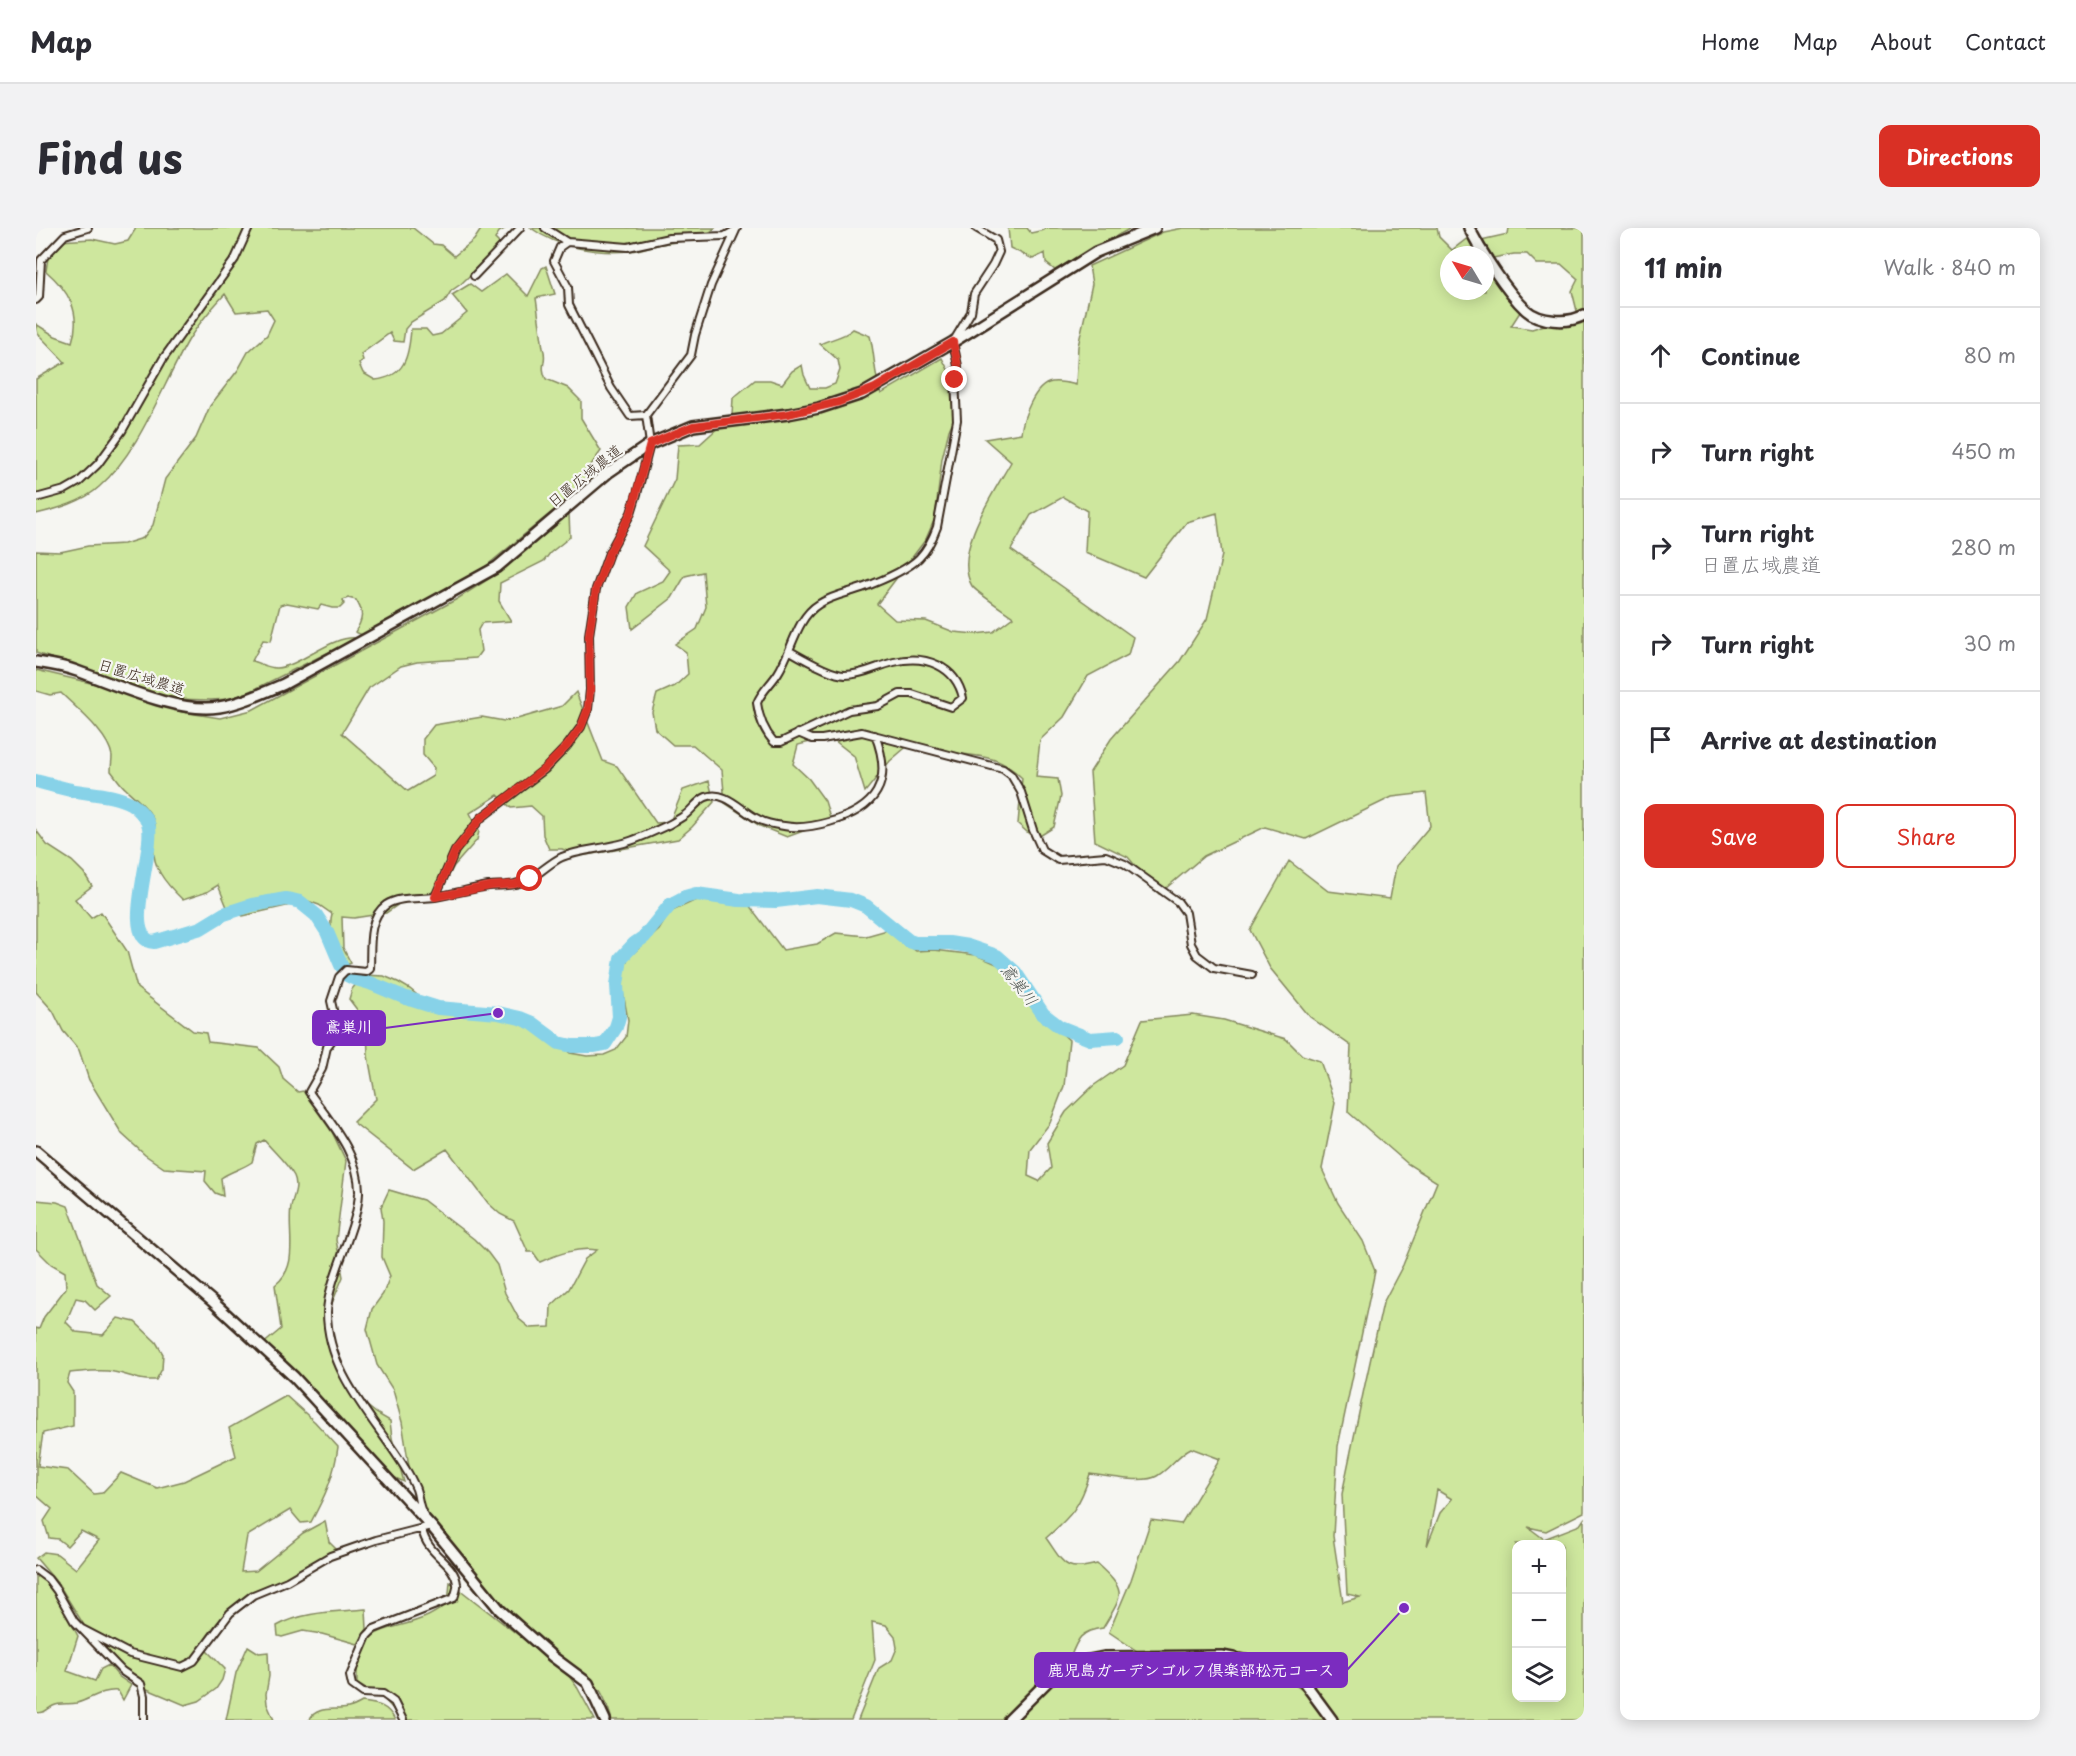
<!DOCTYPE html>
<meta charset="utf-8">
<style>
body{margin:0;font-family:"Playpen Sans","Klee One",sans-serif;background:#f2f2f3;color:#2b2b33}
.controls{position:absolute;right:18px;bottom:18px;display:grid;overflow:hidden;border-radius:12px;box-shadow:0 3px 15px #0003}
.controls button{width:54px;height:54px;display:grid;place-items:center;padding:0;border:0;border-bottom:2px solid #e1e1e2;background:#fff;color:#2b2b33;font:30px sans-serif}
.compass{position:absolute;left:1404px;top:18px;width:54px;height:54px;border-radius:50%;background:#fff;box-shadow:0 3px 15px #0003;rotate:308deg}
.stop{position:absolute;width:18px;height:18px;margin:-14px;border:4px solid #d93025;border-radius:50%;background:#fff}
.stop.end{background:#d93025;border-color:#fff;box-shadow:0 2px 6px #0008}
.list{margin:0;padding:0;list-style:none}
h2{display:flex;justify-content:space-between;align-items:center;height:78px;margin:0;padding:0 24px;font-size:26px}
h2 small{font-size:20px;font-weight:400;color:#7c7c81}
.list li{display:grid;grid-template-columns:39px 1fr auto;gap:18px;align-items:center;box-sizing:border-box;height:96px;padding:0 24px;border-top:2px solid #e1e1e2}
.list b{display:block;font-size:22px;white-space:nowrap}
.list p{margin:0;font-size:20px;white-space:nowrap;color:#7c7c81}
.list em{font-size:20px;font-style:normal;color:#7c7c81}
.actions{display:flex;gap:12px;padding:18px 24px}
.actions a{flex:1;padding:14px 0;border:2px solid #d93025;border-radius:12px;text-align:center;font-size:21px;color:#d93025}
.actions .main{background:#d93025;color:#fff}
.icon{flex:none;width:33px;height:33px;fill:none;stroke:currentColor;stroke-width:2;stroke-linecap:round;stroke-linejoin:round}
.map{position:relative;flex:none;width:1548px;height:1492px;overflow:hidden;border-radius:12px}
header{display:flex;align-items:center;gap:36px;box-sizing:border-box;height:84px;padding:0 30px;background:#fff;border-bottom:2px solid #e1e1e2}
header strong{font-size:28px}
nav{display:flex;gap:33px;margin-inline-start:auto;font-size:21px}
.intro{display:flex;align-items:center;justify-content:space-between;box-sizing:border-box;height:144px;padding:0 36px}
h1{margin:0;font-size:42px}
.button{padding:15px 27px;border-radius:12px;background:#d93025;color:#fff;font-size:21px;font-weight:700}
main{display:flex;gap:36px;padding:0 36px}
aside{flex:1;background:#fff;border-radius:12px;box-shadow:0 3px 15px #0003}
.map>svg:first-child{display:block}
.green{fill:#cee79e;stroke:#84885e;stroke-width:1.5;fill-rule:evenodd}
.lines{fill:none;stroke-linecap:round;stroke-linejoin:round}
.river{stroke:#87d2e8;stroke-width:14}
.street-casing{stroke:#3b2a1e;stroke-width:10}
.secondary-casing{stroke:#3b2a1e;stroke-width:14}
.street{stroke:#f6f6f2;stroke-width:6}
.secondary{stroke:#f6f6f2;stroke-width:9}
.route{stroke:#d93025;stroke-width:8}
.labels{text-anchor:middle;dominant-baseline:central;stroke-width:4.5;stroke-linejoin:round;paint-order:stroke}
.street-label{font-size:15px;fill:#3b2a1e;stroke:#f6f6f2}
.water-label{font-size:16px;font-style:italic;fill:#4e5450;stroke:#f6f6f2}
.leader{fill:none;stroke:#7b2cbf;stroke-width:2}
.callout-dot{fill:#7b2cbf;stroke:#f6f6f2;stroke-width:2}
.callout{fill:#7b2cbf;stroke:#7b2cbf;stroke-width:2}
.callout-label{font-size:16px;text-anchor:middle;font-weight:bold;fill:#fff}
</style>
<header>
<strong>Map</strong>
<nav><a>Home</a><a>Map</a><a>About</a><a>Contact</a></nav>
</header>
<div class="intro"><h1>Find us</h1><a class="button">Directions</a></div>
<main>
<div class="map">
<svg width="1548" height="1492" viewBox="0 0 1548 1492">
<rect width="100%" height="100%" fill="#f6f6f2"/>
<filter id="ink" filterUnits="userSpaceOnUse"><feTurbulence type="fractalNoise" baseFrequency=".0167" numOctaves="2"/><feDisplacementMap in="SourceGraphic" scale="12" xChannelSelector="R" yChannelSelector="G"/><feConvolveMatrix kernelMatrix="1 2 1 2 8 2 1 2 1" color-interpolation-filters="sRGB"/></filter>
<g filter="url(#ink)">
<!-- green -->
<path class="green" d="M100,0H377L397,16L405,17L418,28L438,12L446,0H470L463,4L459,11L465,17L425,56L415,63L409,73L375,94L369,101L367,114L358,113L354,105L325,126L327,132L323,136L327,145L339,152C369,149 373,128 375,101H390L396,108L405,106L431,85L416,67L434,56L445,64L470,46L492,68L506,40L510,38L519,66L500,70L507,120C512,133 503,136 510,151L532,160L545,173V190L565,223L552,241L555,243L556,251L449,339L326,407L319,404C327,392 328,384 320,372L312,370L307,372L308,376L304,380H296L285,377L282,381L251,375L244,377L235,413L227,412L216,433C223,435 233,440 240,440C264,439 295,407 321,410L215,463L194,471L174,472L138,471L114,464L0,425V323L24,324L52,318L88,316L107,310L117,297L129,251L160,210L174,178L202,142L212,124L231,107L238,92L231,81L200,84L189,66C175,81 162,96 152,113C125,160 104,223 63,259C47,274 21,281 0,286V151L29,134L2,106L0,96L19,108L36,114C46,84 32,62 10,43L13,23L23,13L56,11L79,16L92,13Z
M495,0H679C665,13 644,13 626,16C615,18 605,22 594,23C561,26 522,20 495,0Z
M972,0H991L995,5L1008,2L1010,0H1095L1019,42L1010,35L1009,25L997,31L974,20Z
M1147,0H1401L1403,9L1416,22L1433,9L1446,27H1413V63H1449V31L1486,81L1475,98L1496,101L1518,94L1548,90V1284L1510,1303L1492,1299L1508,1311L1544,1297L1548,1291V1492H1299L1275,1455L1256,1438L1233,1432L1110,1429L1073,1404L1095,1352L1115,1292L1145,1296L1184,1231L1155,1220C1141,1227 1134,1241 1121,1248C1108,1256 1069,1248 1054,1246C1044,1279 1035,1288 1010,1310C1028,1335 1028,1345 1061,1336C1092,1364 1087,1366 1067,1400C1043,1403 1041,1412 1033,1433L1014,1443L965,1492H822L843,1440L856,1432L861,1420L859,1408L850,1397L836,1394L839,1432L815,1492H576C569,1469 564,1454 541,1444L459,1373L395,1305L380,1283L366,1194L357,1162L341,1137L331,1101L336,1081L347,1066L354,1048L346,1029L347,993L345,979L353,962L387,972L438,1011L452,1025L461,1037L469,1065L483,1091L494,1100L514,1099L515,1078L533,1061L549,1031L561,1022C541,1019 522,1026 504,1034L497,1024H492L478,993L464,986L452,975L411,921L377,941L317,894L340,871L332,828L331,799L325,787L313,771L316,761L328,747L348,748L362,754L374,761L402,784L435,787L473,783L496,792L517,807L525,818L534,825L551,828L568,827L580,822L590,809L592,792L585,753L592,730L623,702L634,684L658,673L694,665L710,673L747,722L781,716L800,705L830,708L851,702L880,723L898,722L940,727L963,737L980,755L996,778L1033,812L1028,858L1014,895L994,921L992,948L1003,953L1015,940L1011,915L1030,884L1057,858L1087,837L1106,792L1157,787L1188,792L1250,811L1266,827L1284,833L1299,875L1286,941L1302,975L1327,1013L1339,1043L1302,1218L1297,1308L1307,1374L1324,1369L1311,1366L1306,1266L1328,1161L1347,1075L1367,1037L1401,954L1372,936L1312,884L1315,818L1274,789L1234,740L1214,702L1253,633L1292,663L1354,671L1360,638L1394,598L1390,565L1356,569L1270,611L1229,599L1168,628L1123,666L1092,629L1059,613L1054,544L1075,511L1144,433L1171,391L1186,327L1181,285L1151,294L1108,349L1049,324L1051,283L1027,269L995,287L975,322L1097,409L1092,427L1052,448L1028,489L1004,512L1000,549L1022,551L1025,568L1018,599L999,611L982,596L986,550C964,528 945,528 917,525C903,523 889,518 875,515L854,533L829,564L818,528L794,509L762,517L757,536L773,551L789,573L795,593L751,609L724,598L689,575L686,542L657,517H637L619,501L616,484L621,466L639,458L652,446L650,424L639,416L661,401L670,379L667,344L649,348L636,370L596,401L593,379L601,365L627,353L634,343L607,318L639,251L642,217L664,216L696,187L697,170L719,152H734L746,156L756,143L766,137L768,147L774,160H789L799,156L804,142L802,132L784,116C794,111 809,109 817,101L834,108C839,127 838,147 845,166L906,130L919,155L924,177L913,202L906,231L899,290L890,311L841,376L859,392L890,393L918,404L939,406L957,404L977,389C969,383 940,364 936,358C916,324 958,264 975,234L949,211L985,205C987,190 998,157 1016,154C1025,153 1032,155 1040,157L1042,118L1056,56L1053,38L1127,4ZM1401,1262L1416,1271L1404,1285L1391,1318ZM1480,1316H1526V1470H1480Z
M1473,0H1548V83L1542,87L1536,63L1542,51L1525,36H1501L1491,26H1478L1457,30L1445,12L1472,6Z
M533,286L534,309L514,325L508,333L464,355L463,373L475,393L446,395L442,402L445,423L440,430L381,434L365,438L333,460L306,505L372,563L397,548L398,540L387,527V511L398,497L446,489L468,493L481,491L526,478L540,464L567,533L581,538L620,595L634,594L647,562L673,553L678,574L656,599L642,611L545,628L526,621H513L507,607L506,588L495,578L475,580L462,567L434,585L443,603L441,612L418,638L405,663L376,667L350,685L318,690L306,689L307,720L315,735L310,737C303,722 291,702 296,686L283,677L272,673L207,688L191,679L182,657L171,664L147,672C129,655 114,638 118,611C119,600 121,600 116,589C110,577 99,570 90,561C84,556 80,549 75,543C75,538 76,532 76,528C73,506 40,480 25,465L14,467L0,463V442L63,457L146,484L184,490L216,482L421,371L470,340Z
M0,602L11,617L36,633L48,645L56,658L39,671L55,690L65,684L91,723L101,760L157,803L170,805L172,814L223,820L243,839L247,851L262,864L267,863L296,904L310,933L300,1012L307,1049L289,1092L294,1125L314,1164L340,1185L354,1193L356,1210L368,1254L338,1240L315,1219L226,1117L245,1101L239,1057C264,1038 251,1005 255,979C257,968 263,959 258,948C251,935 237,923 228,912L221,916L216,934C206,941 195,943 185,950L187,968L179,965L169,953L170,943L128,940L109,927L86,906L53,852L43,822L27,803L17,783L0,764Z
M0,972L21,974L32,978L61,1056L75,1068L59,1082L49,1072L40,1070L30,1094L40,1104L67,1107L82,1090L99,1094L120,1114L127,1126L126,1141L120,1152C101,1153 95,1147 78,1144C64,1141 48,1144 34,1145L31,1155L37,1164V1198L7,1205L2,1238L32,1242L58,1266L66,1265L85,1245L121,1260L148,1253L200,1228L193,1200L250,1168L279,1194L302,1219C298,1249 289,1268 275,1294L265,1295L254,1282L211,1308L205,1344L220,1343L267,1305L289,1293L293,1314L302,1323C270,1346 230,1354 199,1377C184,1388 173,1406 163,1420L171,1423L189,1441L186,1452L180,1461L163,1473L149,1477L104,1458L88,1449L75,1431L56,1410L23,1357L0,1330L8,1324L21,1326L40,1341L63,1312L45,1303L31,1318L22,1311L13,1310L8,1293L16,1281L0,1267V1100L3,1101L8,1089L30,1060L29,1044L15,1036L0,1021Z
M0,1342L20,1367L42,1408L31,1443L59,1453L65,1441L73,1437L82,1448L95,1457L87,1472L82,1463C67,1461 55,1471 41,1475C33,1477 25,1474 17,1478C10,1482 9,1485 0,1485Z
M414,1354L530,1444L541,1459L559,1492H367L348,1471L321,1456C319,1393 351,1407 392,1388C399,1385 406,1380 412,1376Z
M330,1381L331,1401L322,1416L286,1406L267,1403L246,1409L242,1408L241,1398C267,1383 301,1384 330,1381Z
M212,1418L223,1425L232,1424L233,1448L230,1466L231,1476L238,1492H190L200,1445Z
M1066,1436C1110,1442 1155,1442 1200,1445C1220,1447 1242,1446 1259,1457C1273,1465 1281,1479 1290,1492H979L1012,1457L1036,1443Z
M326,1474C342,1476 351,1477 359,1492H273C281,1477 298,1483 312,1480C317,1479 321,1477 326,1474Z"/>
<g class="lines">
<!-- river -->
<path class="river" d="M0,553C12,556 24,560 35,562C54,566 77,566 94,575C101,579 109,588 112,595C121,619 83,711 118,714L165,700L188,686L216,677L250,671L256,672L264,674L280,687L291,704L305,737L311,747L317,750L334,755L370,770L402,780L462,785L484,790L496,795L523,815L536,818H559L569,816L580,799L583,789L581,757L585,730L598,716L608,709L634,677L649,669L660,666L703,672L740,673L781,668L815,672L830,678L873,713L879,715H913L932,718L961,728L979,744L1007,786L1024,799L1054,811L1082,809"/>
<defs>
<path id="street" d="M509,0L531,14
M438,48L484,0
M0,72L3,69L5,32L29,7L52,0
M610,187L594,188L575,160L533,77L532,59L518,33L524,19L531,14L592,19L633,10L689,8L700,2
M0,270L29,262L43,254L62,236L86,203L127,131L199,31L213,0
M754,423C766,430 796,447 809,447C827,447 841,438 858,434C889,426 920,438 927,470L915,479L876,466H864L842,478L813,482L745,514H738C728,503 723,490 721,475C725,464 735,456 742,445C756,423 760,390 783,376C797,367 812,365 826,360C842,354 871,342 883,330C891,322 897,310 901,299L921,192L919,152L922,138L917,114L935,84L938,66L957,37L963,24L960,12L940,0
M762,505L776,511H786L826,504L967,541L975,547L985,564L997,602L1006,622L1022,632L1070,628L1089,636L1142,674L1150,685L1155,716L1161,727L1178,740L1216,747
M399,669L419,623L445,590L509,541L531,518L545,499L552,481L554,462L553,407L560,361L573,325L595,285L601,266L614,216L610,187L655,127L659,107L675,57L701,0
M388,1287C382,1279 383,1269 380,1261C377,1254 373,1246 369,1240C339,1191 291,1146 291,1084C292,1063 301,1042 308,1022C314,1004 322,985 323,965C324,927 294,894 273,864L286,841L291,819L299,808L300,795L295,773L303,749L310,742L330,744L334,741C335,721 331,690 350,677C363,668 384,671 399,669C417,666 434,661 452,658C461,657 471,658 479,656C498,653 509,637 526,629C546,621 567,621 588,615C603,611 619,603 634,596C639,593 645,590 649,587C656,582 662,572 670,569C690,562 705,583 722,591C729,595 740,597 748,598C763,601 779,598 793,594C840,581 858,555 839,507
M0,1342L12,1351L21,1363L38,1393L86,1443L105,1456L108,1468V1492
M46,1401L94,1426L146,1439L158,1433L194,1385L217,1367L251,1353L294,1328L340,1312L395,1298
M367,1492L358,1474L347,1466L327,1465L316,1457L314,1448L331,1408L338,1401L418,1370C419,1366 422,1360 421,1356C419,1334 391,1328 386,1301"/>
<path id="secondary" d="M1433,0C1446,25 1469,62 1490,82C1503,94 1533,96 1548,87
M0,434C13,436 28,438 41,443C79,456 142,486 183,479C206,475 227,465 248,456L461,339L573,244L614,216L657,198L752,186L783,180L826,166L917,114L1060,24L1119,0
M0,923L176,1073L258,1149L396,1299L464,1382L517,1429L552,1455L569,1492
M973,1492L1014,1451L1028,1442L1048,1433L1068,1429L1186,1428L1233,1437L1252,1443L1268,1454L1296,1492"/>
</defs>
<!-- street casing -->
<use href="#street" class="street-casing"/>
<!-- secondary casing -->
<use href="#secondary" class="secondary-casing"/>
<!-- street -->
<use href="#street" class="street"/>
<!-- secondary -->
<use href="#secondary" class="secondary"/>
</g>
</g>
<g class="lines" filter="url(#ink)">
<!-- route -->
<path class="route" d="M494,651L479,656L454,658L399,669L419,623L445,590L508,541L531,518L545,499L552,481L554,462L553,407L560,361L573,325L595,285L614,216L657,198L752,186L803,174L839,160L917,114L922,138L919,152"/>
</g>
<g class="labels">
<!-- street labels -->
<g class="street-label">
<text transform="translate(548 247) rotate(-39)">日置広域農道</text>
<text transform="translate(106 448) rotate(17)">日置広域農道</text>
</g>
<!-- water labels -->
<g class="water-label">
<text transform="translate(984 756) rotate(52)">鳶巣川</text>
</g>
</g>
<!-- callouts -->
<path class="leader" d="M462 785L349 800M1368 1380L1311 1442"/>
<g class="callout-dot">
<circle cx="462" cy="785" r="6"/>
<circle cx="1368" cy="1380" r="6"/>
</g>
<g class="callout">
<rect x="277" y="783" width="72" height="34" rx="6"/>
<rect x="999" y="1425" width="312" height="34" rx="6"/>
</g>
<g class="callout-label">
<text x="313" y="805">鳶巣川</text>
<text x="1155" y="1448">鹿児島ガーデンゴルフ倶楽部松元コース</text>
</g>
</svg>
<div class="controls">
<button>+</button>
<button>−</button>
<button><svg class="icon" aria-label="layers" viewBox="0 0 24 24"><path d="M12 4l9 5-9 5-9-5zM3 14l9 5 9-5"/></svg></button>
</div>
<svg class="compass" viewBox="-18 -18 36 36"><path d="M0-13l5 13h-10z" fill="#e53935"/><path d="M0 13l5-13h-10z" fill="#7c7c81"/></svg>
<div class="stop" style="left:494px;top:651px"></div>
<div class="stop end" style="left:919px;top:152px"></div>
</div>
<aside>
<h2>11 min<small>Walk · 840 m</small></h2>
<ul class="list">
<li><svg class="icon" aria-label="ahead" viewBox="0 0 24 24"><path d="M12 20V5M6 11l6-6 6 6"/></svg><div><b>Continue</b></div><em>80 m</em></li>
<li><svg class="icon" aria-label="right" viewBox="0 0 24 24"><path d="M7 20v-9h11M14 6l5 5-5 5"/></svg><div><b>Turn right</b></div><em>450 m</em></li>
<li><svg class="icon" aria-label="right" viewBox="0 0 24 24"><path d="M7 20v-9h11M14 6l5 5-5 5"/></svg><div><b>Turn right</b><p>日置広域農道</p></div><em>280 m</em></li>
<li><svg class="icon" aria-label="right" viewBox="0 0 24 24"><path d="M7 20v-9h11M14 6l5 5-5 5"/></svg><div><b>Turn right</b></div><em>30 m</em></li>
<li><svg class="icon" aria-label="arrive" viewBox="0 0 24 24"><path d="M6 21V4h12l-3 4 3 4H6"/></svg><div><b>Arrive at destination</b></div></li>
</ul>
<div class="actions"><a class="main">Save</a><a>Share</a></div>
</aside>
</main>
